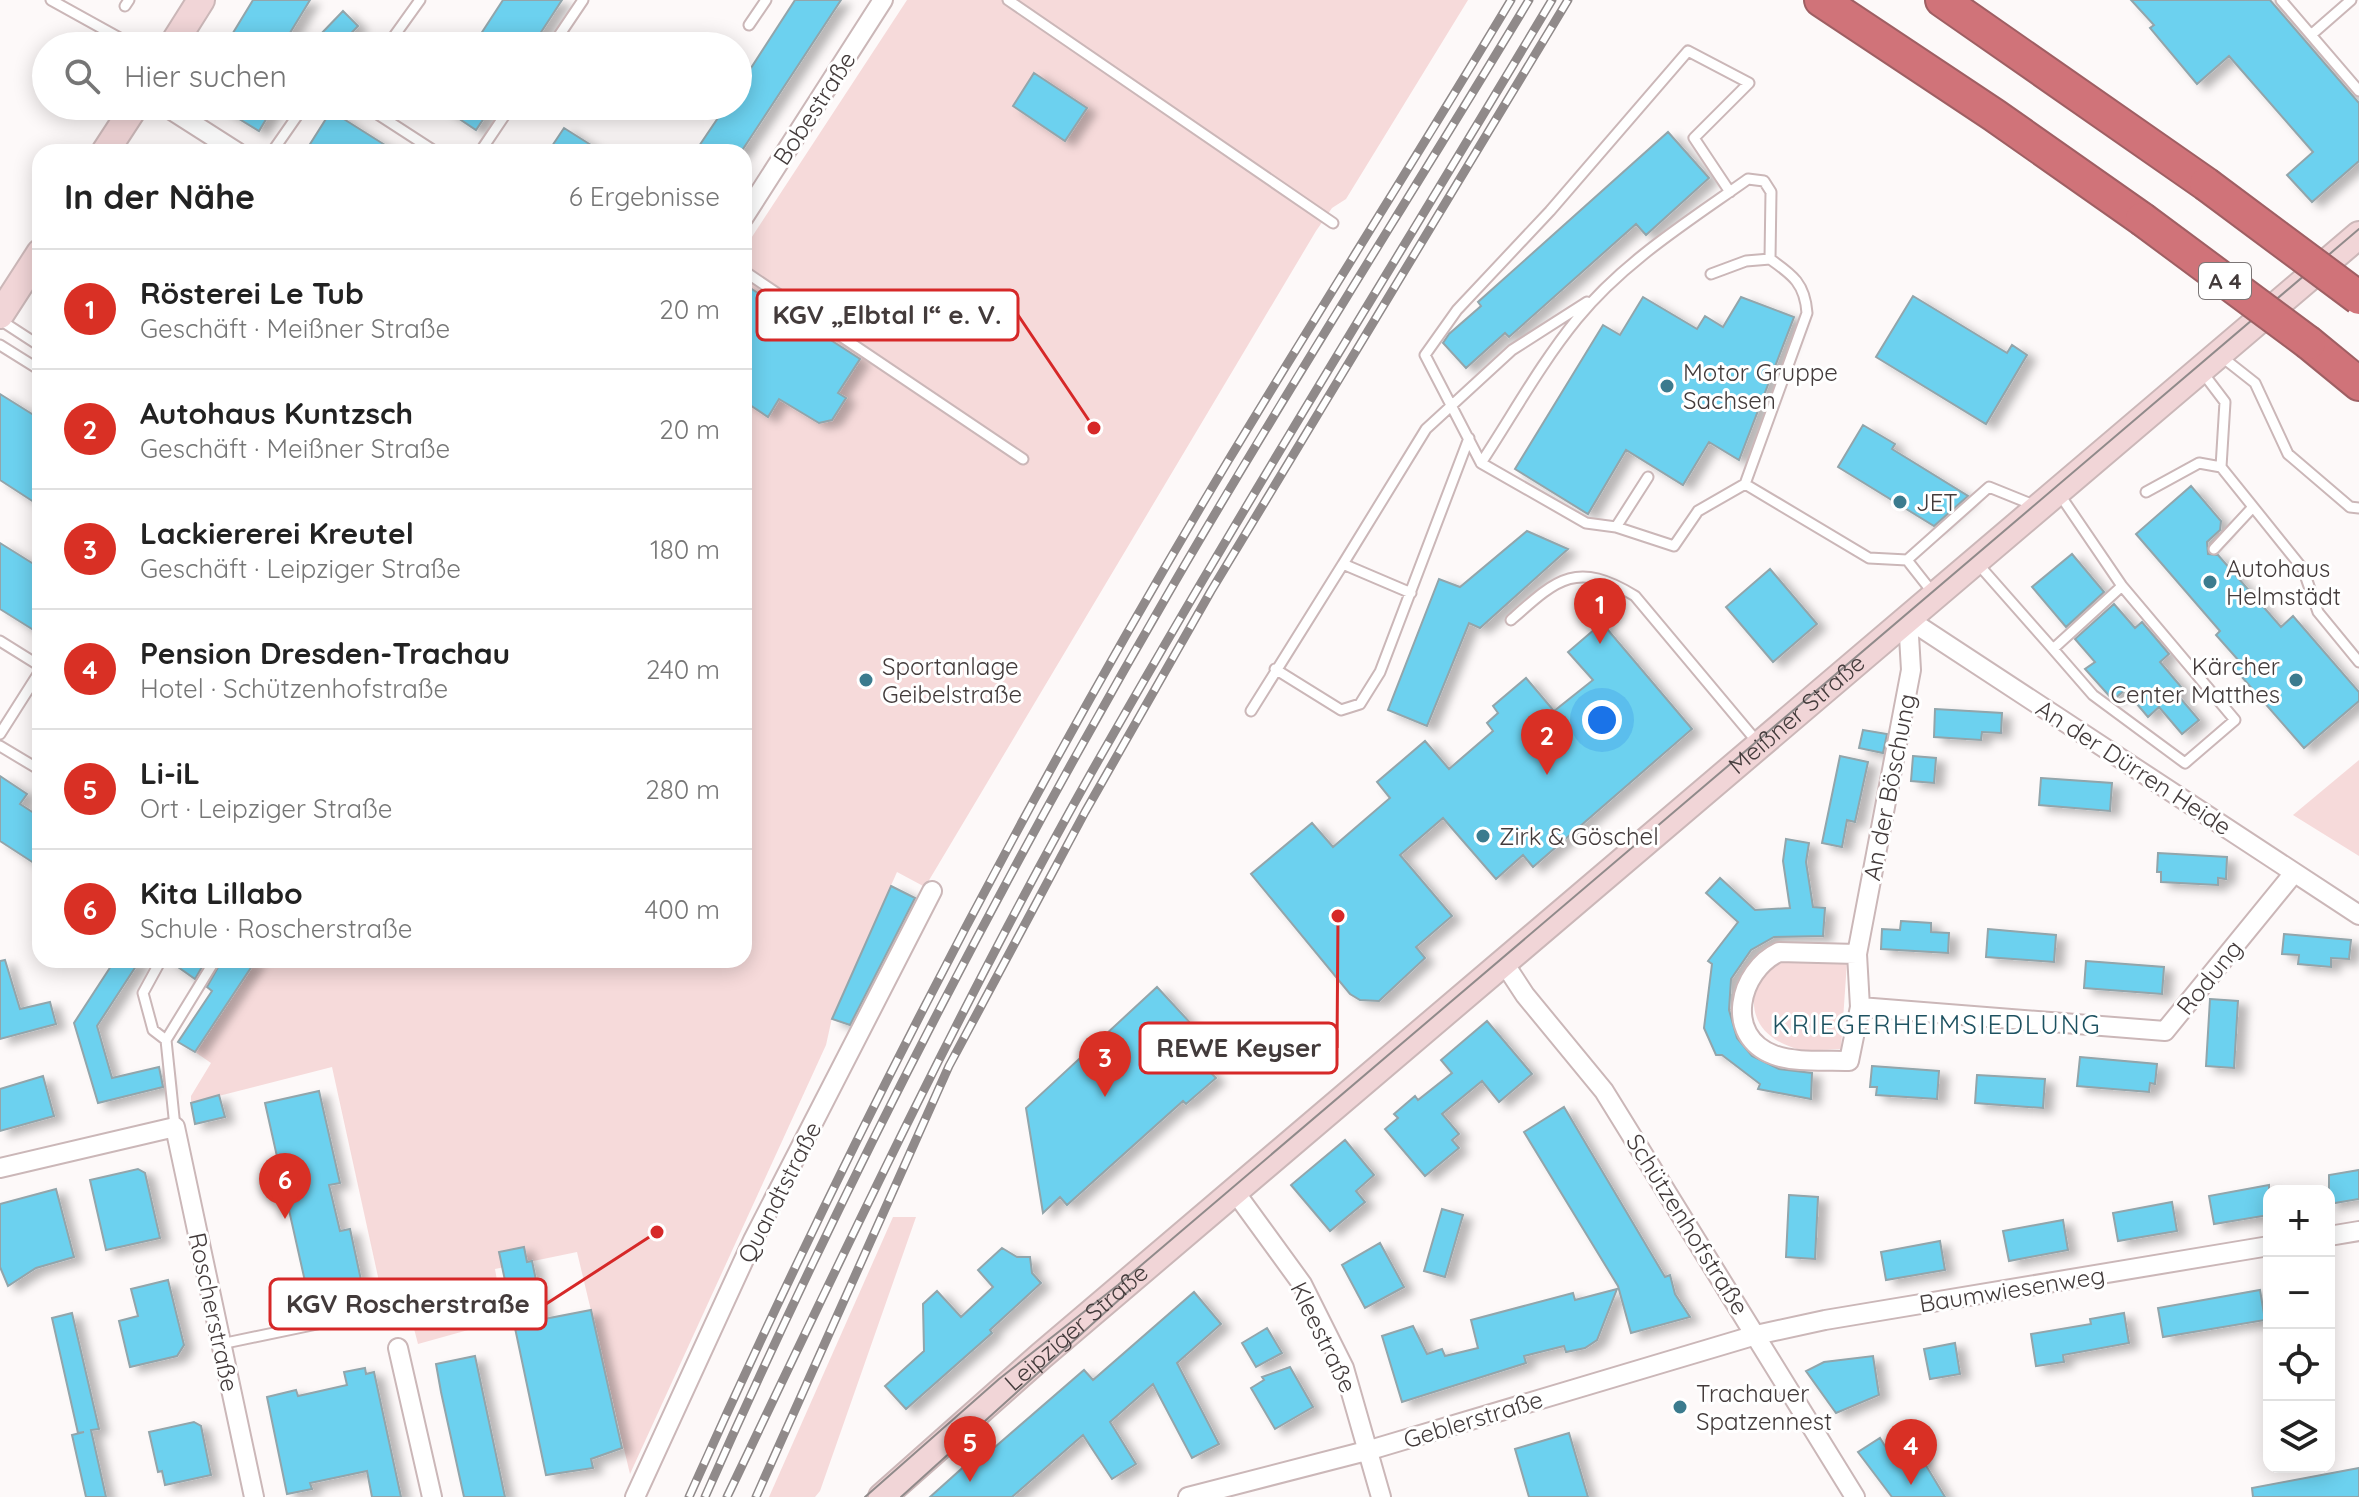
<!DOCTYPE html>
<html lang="de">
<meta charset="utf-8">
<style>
body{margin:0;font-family:Quicksand,sans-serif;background:#f2f2f2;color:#222}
.controls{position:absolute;right:24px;bottom:24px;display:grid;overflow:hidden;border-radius:16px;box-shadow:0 4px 20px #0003}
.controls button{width:72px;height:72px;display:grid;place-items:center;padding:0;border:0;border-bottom:2px solid #e0e0e0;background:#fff;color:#222;font:40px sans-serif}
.you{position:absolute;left:1602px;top:720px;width:28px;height:28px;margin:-20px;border:6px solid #fff;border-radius:50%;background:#1a73e8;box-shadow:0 0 0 12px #1a73e833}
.badge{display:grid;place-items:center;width:52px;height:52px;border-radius:50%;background:#d93025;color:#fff;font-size:26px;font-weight:700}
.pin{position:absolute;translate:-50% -66px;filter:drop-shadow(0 2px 4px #0008)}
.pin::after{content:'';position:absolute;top:42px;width:28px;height:24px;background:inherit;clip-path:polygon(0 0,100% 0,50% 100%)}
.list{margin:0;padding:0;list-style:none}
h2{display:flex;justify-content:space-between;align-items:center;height:104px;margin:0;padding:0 32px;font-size:34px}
h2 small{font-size:26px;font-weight:400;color:#767676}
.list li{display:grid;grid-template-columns:52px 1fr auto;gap:24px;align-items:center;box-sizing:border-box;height:120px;padding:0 32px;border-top:2px solid #e0e0e0}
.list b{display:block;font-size:30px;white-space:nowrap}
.list p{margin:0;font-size:26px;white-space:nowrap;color:#767676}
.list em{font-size:26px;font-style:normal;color:#767676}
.icon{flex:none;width:44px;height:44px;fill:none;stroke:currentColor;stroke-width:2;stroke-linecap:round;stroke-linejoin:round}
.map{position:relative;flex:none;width:2359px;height:1497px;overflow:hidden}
.search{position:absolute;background:#fff;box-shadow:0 4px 20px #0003;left:32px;top:32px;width:720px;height:88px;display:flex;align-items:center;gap:20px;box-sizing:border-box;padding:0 28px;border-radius:44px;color:#767676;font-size:30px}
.panel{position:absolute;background:#fff;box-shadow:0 4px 20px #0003;left:32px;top:144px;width:720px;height:824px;border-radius:24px}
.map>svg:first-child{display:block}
.green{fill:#f6dada}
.building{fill:#6cd1ef;stroke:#92a5ab;stroke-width:2;filter:url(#shadow)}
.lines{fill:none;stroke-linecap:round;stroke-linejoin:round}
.lane-casing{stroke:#cbb7b8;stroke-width:13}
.street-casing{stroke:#cbb7b8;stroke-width:22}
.secondary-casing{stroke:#cbb7b8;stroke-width:30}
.highway-casing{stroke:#9f5f63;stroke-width:36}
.lane{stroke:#fff;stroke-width:9}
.street{stroke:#fff;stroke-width:18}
.secondary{stroke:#f1d5d7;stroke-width:26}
.highway{stroke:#d07379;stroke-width:32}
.tram{stroke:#908a8a;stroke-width:2}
.rail-casing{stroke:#908a8a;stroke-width:9}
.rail{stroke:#fff;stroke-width:6;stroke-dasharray:18;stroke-linecap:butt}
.highway-bridge-casing{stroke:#9f5f63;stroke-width:36;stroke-linecap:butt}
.highway-bridge{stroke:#d07379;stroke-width:32}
.poi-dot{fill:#3b7b8e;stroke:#fff;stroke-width:3}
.labels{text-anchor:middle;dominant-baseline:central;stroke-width:6;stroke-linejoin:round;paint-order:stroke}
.shield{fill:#fff;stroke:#7b7676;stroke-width:2}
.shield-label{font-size:22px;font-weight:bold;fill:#433b3b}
.street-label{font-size:24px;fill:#433b3b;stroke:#fff}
.poi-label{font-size:24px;fill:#433b3b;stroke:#fff;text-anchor:start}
.neighbourhood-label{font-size:26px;letter-spacing:2px;fill:#1e5261;stroke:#fff}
.leader{fill:none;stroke:#d62828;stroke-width:3}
.callout-dot{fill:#d62828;stroke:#fff;stroke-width:3}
.callout{fill:#fff;stroke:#d62828;stroke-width:3}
.callout-label{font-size:26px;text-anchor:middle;font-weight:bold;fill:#433b3b}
</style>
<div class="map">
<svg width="2359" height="1497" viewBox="0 0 2359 1497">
<defs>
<filter id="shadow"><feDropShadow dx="9" dy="5" stdDeviation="4" flood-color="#0004"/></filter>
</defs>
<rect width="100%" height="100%" fill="#fdf9f9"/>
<!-- green -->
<path class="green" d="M907,0H1468L1346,199L1332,208L1316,231L925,887L897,872L832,1018L826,1045L630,1474L577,1252L495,1269L504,1320L418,1344L412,1321L389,1327L332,1067L191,1103V1096L211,1063L195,1052L256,960H744V249Z
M2359,760V856L2293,815Z
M1796,959L1847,962L1841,1049C1828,1049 1811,1052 1797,1049C1755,1037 1743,1005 1764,968Z
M893,1217H916L820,1491L815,1497H769Z"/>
<!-- building -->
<path class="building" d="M253,0H310L282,46H225Z
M503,0H562L532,46H473Z
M795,0H841L741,152H695L726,106H738V88Z
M2131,0H2270L2359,103V161L2312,202L2287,175L2313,152L2229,56L2197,84L2150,28L2154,25Z
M343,11L358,26L339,46H327L318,37Z
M1034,73L1087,108L1065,141L1013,106Z
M218,106H274L259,131Z
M440,106H492L476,130Z
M331,111L396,152H305Z
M564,128L602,152H548Z
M1668,132L1709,178L1646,235L1636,224L1509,337L1505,333L1466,368L1443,343L1449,334L1481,306L1478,302Z
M744,284L860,359L838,393L846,398L832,420L819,423L779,399L768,417L744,401Z
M1913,296L2007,353L2012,345L2027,355L1986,424L1876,357Z
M1643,297L1697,329L1705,316L1723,327L1741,297L1794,317L1739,460L1709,442L1683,485L1626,450L1588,514L1515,469L1603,325L1620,335Z
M0,394L40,419V506L0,480Z
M1863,425L1895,444L1892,449L1968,496L1934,526L1838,467Z
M2191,486L2221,521L2220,530L2207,542L2208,554L2218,555L2281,627L2293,616L2359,692V701L2304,748L2234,668L2240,662L2216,635L2220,631L2136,534Z
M1527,531L1568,549L1480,628L1469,623L1427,726L1388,710L1439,579L1460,587Z
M0,543L40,568V634L0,609Z
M2072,554L2104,592L2066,627L2032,587Z
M1770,569L1817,624L1773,662L1726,607Z
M2114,604L2135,628L2142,622L2169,654L2160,662L2182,688L2176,693L2199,720L2182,734L2159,707L2148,717L2125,690L2113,700L2085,669L2095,662L2075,639Z
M1602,623L1692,729L1533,867L1523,855L1496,879L1443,818L1400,855L1452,916L1416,947L1425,958L1379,1001L1360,1000L1350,994L1251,874L1312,823L1333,847L1390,798L1377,782L1425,741L1449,769L1493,731L1487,723L1498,713L1493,706L1526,678L1554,711L1593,680L1568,652Z
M1935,709L2002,713L2001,733L1982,732L1981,740L1934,737Z
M1863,730L1887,734L1883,753L1859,748Z
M1840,756L1868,762L1855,822L1847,820L1842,847L1822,843Z
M1913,756L1936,758L1934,783L1911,781Z
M0,776L27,794L20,804L40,817V867L0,841Z
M2041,778L2112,783L2110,811L2039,805Z
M1786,839L1809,843L1806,862L1813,907L1825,908L1823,936L1774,937L1751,950L1731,979L1729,1010L1737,1038L1752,1056L1779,1069L1812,1073L1811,1099L1758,1089L1760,1084L1722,1055H1716L1704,1028L1712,964L1708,961L1738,922L1706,893L1720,878L1755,910L1790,908L1783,861Z
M2158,853L2227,857L2226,879L2218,878V885L2161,882V872H2157Z
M891,886L915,898L850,1025L832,1019Z
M1901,921L1931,923V932L1949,933L1948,953L1881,949L1882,929L1900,930Z
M1988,929L2056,935L2054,962L1986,957Z
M2284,934L2351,940L2349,959L2331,958V967L2298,964L2299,955L2282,954Z
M5,960L20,1009L50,1002L56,1024L0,1039V961Z
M115,960H140L97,1026L112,1078L159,1067L163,1087L98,1103L74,1023Z
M168,960H206L195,979Z
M222,960H256L195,1052L178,1042L212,991L207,987Z
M2086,961L2164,967L2162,994L2084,988Z
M1157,987L1219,1054L1205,1067L1216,1078L1186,1104L1183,1101L1067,1205L1060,1197L1043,1213L1026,1108Z
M2210,999L2238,1001L2234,1068L2206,1066Z
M1487,1021L1532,1074L1499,1102L1482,1081L1442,1114L1459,1134L1452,1140L1459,1148L1425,1176L1385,1129L1398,1118L1394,1114L1415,1096L1418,1100L1452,1073L1441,1060Z
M2080,1057L2157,1064L2155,1084L2150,1083L2149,1092L2077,1086Z
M1872,1066L1939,1071L1937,1099L1876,1095L1877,1087H1870Z
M1977,1075L2045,1079L2043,1108L1975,1103Z
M43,1076L54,1116L0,1131V1089Z
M319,1091L340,1183L329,1185L340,1231L350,1229L364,1294L340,1300L344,1312L313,1317L265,1103Z
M219,1095L225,1117L195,1124L191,1103Z
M1564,1107L1665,1277L1670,1275L1675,1294L1690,1317L1631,1333L1618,1286L1524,1132Z
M1345,1140L1374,1175L1356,1191L1365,1202L1330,1231L1291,1185Z
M138,1169L145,1173L160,1238L106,1250L90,1180Z
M2359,1170V1199L2329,1204V1175Z
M2269,1185V1215L2214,1224L2209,1196Z
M56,1189L74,1257L36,1268L8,1286L0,1267V1204Z
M1789,1195L1818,1197L1815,1259L1786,1257Z
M2172,1202L2177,1231L2118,1241L2113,1213Z
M1442,1209L1463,1215L1445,1277L1424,1271Z
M2063,1220L2068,1250L2009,1261L2003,1231Z
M1940,1241L1945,1270L1886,1280L1881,1252Z
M1380,1243L1404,1287L1365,1308L1342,1265Z
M524,1247L527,1262L532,1261L544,1319L591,1310L622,1448L591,1459L593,1468L546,1475L499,1252Z
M1002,1248L1017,1257H1030L1032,1273L1041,1283L990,1330L992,1333L906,1409L885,1386L924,1351L923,1304L937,1291L961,1317L993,1287L978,1270Z
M168,1280L184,1345L177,1356L130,1367L119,1321L138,1316L131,1289Z
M1617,1289L1597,1340L1585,1348L1566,1352L1564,1346L1524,1356L1526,1363L1402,1402L1382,1336L1413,1326L1427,1354L1442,1349L1445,1356L1478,1348L1471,1320L1573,1293L1575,1300Z
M2260,1290L2265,1320L2163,1337L2158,1308Z
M1194,1292L1221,1324L1177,1363L1219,1444L1192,1458L1153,1384L1110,1422L1136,1464L1112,1479L1083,1435L1012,1497H930L968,1463L972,1467L1084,1370L1093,1380Z
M72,1313L99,1429L91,1430L106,1497H86L72,1435L84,1432L78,1433L52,1318Z
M2124,1313L2129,1343L2063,1355L2064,1362L2036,1366L2031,1334L2091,1324L2090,1319Z
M1267,1328L1282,1353L1256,1367L1242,1343Z
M1955,1343L1960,1374L1930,1379L1924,1349Z
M475,1356L505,1497H464L441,1392L436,1364Z
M1873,1356L1879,1395L1836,1413L1806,1371L1824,1362Z
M1290,1367L1313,1407L1275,1429L1251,1388L1264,1380L1262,1377Z
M365,1368L366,1374L374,1372L401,1497H372L367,1471L310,1483L312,1489L287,1494L267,1397L296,1390L298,1396L347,1385L344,1372Z
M194,1422L201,1426L211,1475L165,1485L162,1471L158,1472L149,1432Z
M1569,1433L1588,1497H1529L1515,1449Z
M1880,1438L1895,1462L1919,1454L1945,1497H1892L1858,1452Z
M2359,1468V1497H2253L2252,1488Z"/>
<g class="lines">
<defs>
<path id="lane" d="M51,0L134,46
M1008,0L1333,223
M2281,0L2359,91
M125,6L129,0
M749,25L766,0
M2311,35L2351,0
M387,46L420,0
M552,46L583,0
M365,106L436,152
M272,152L304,106
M480,152L511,106
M1770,259C1793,275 1805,284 1807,313L1745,484L1869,558L1907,560
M744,271L1023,459
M0,320L40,346
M0,345L40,370
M2222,357L2255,383L2288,454L2350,507L2359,508
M2203,373L2225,402L2221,467L2303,569L2318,612L2359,662
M1481,463C1512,416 1541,363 1577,319C1623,262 1689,221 1748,179L1764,181L1771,192L1770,259L1746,261L1711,274
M1648,477L1616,527L1674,546L1698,511L1745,484
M2146,492L2199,463L2221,467
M1616,527L1586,523L1481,463L1425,355L1457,310L1550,211L1688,51L1749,83L1694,138L1730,192
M2214,549L2253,507
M1343,564L1426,429L1512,350L1587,302
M1978,564L2053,649L2122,586L2060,495
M1933,593L1907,560L1989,487L2036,506
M1511,620C1557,579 1576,560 1635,596L1759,744
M0,641L40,666
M2053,649L2093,695L2185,763L2235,720L2122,586
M1275,669L1341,710L1360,704L1380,672L1469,438
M1251,711L1343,564L1411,593
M0,734L40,671
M0,746L40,770
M161,960L143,993L153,1030L166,1040
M175,1127L166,1040L215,960
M221,1344L341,1319"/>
<path id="street" d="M165,106L237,152
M744,217L883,0
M1779,952L1857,954L1860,1007L1849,1061C1825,1060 1796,1063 1774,1055C1723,1036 1739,971 1779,952Z
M1857,954L1911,670L1908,619L2359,915
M1504,963L1525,995L1604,1091L1855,1497
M1860,1007L2165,1031L2294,873
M0,1168L175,1127L254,1497
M1235,1192L1302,1284L1344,1368L1381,1497
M2329,1236L2359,1231
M398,1348L432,1497
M635,1497L753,1240L932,891
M1188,1497L1370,1450L1756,1335L1825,1320L2269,1246"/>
<g id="secondary">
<path d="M172,46L201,0"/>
<path d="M105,152L135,106"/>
<path d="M0,315L40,253"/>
<path id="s1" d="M882,1497L1041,1356L2359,235"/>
</g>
<path id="highway" d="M1821,0L1994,115L2142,219
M1942,0L2206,184
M2309,343L2359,384"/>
</defs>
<!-- lane casing -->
<use href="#lane" class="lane-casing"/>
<!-- street casing -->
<use href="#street" class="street-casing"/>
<!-- secondary casing -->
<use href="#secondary" class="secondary-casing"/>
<!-- highway casing -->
<use href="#highway" class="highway-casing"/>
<!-- lane -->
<use href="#lane" class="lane"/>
<!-- street -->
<use href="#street" class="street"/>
<!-- secondary -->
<use href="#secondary" class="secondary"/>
<!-- highway -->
<use href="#highway" class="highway"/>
<!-- tram -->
<path class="tram" d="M865,1497L999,1379L1118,1285L2359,229
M901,1497L1132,1288"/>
<defs>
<path id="rail" d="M689,1497C848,1142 1028,794 1228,461C1321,307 1418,155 1511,0
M705,1497C844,1183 1003,877 1176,580C1290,384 1412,194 1529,0
M727,1497C843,1254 958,1010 1090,775C1238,513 1398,258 1552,0
M756,1497L949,1066L1085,812L1211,591L1568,0"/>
</defs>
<!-- rail casing -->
<use href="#rail" class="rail-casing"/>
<!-- rail -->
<use href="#rail" class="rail"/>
<defs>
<path id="highway-bridge" d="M2206,184L2359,298
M2142,219L2309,343"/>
</defs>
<!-- highway-bridge casing -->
<use href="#highway-bridge" class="highway-bridge-casing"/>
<!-- highway-bridge -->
<use href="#highway-bridge" class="highway-bridge"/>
</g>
<!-- markers -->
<g class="poi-dot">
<circle cx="1667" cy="386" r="8"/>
<circle cx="1900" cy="502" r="8"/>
<circle cx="2210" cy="582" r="8"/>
<circle cx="866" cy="680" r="8"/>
<circle cx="2296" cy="680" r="8"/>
<circle cx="1483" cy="836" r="8"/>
<circle cx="1680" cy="1407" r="8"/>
</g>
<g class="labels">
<!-- shield labels -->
<rect class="shield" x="2199" y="263" width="52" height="36" rx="6"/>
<g class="shield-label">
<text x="2225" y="281">A 4</text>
</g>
<!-- street labels -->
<g class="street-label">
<text transform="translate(814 108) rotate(-57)">Bobestraße</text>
<text stroke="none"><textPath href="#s1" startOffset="1204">Meißner Straße</textPath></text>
<text transform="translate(2134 767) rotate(33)">An der Dürren Heide</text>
<text transform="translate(1889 787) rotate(-79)">An der Böschung</text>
<text transform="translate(2209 977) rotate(-51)">Rodung</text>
<text transform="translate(779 1192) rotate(-63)">Quandtstraße</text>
<text transform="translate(1688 1224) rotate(58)">Schützenhofstraße</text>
<text transform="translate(2012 1289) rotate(-9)">Baumwiesenweg</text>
<text transform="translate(214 1312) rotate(78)">Roscherstraße</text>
<text stroke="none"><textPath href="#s1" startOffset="258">Leipziger Straße</textPath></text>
<text transform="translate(1324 1337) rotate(64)">Kleestraße</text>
<text transform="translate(1473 1419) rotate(-17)">Geblerstraße</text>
</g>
<!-- poi labels -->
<g class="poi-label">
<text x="1683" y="372">Motor Gruppe<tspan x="1683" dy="28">Sachsen</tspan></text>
<text x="1916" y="502">JET</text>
<text x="2226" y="568">Autohaus<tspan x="2226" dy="28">Helmstädt</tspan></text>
<text x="882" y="666">Sportanlage<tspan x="882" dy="28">Geibelstraße</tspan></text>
<text x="2280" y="666" text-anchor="end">Kärcher<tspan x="2280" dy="28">Center Matthes</tspan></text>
<text x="1499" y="836">Zirk &amp; Göschel</text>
<text x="1696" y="1393">Trachauer<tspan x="1696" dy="28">Spatzennest</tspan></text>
</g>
<!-- neighbourhood labels -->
<g class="neighbourhood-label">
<text x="1937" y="1024">KRIEGERHEIMSIEDLUNG</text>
</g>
</g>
<!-- callouts -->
<path class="leader" d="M1094 428L1018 315M1338 916L1337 1048M657 1232L546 1304"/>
<g class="callout-dot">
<circle cx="1094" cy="428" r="8"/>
<circle cx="1338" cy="916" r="8"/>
<circle cx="657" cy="1232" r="8"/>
</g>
<g class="callout">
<rect x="757" y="290" width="261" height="50" rx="8"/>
<rect x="1140" y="1023" width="197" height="50" rx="8"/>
<rect x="270" y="1279" width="276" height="50" rx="8"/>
</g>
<g class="callout-label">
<text x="887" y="324">KGV „Elbtal I“ e. V.</text>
<text x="1239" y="1057">REWE Keyser</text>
<text x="408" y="1313">KGV Roscherstraße</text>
</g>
</svg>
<div class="controls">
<button>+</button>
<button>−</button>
<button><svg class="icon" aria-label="locate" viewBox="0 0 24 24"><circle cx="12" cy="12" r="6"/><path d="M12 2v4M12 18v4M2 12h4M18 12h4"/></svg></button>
<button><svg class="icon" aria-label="layers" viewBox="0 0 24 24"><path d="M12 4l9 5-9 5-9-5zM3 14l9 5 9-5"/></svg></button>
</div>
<div class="you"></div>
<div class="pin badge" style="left:1600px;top:644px">1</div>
<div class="pin badge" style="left:1547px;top:775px">2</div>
<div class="pin badge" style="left:1105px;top:1097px">3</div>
<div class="pin badge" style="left:1911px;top:1485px">4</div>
<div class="pin badge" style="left:970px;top:1482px">5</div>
<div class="pin badge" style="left:285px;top:1219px">6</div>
<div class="search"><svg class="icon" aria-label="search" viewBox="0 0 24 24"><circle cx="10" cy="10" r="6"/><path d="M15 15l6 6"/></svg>Hier suchen</div>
<section class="panel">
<h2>In der Nähe<small>6 Ergebnisse</small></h2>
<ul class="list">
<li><span class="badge">1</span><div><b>Rösterei Le Tub</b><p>Geschäft · Meißner Straße</p></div><em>20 m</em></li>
<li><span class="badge">2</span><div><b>Autohaus Kuntzsch</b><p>Geschäft · Meißner Straße</p></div><em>20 m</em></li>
<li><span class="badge">3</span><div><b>Lackiererei Kreutel</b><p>Geschäft · Leipziger Straße</p></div><em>180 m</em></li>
<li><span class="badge">4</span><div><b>Pension Dresden-Trachau</b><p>Hotel · Schützenhofstraße</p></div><em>240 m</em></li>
<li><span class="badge">5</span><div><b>Li-iL</b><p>Ort · Leipziger Straße</p></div><em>280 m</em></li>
<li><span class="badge">6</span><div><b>Kita Lillabo</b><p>Schule · Roscherstraße</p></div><em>400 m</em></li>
</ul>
</section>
</div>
